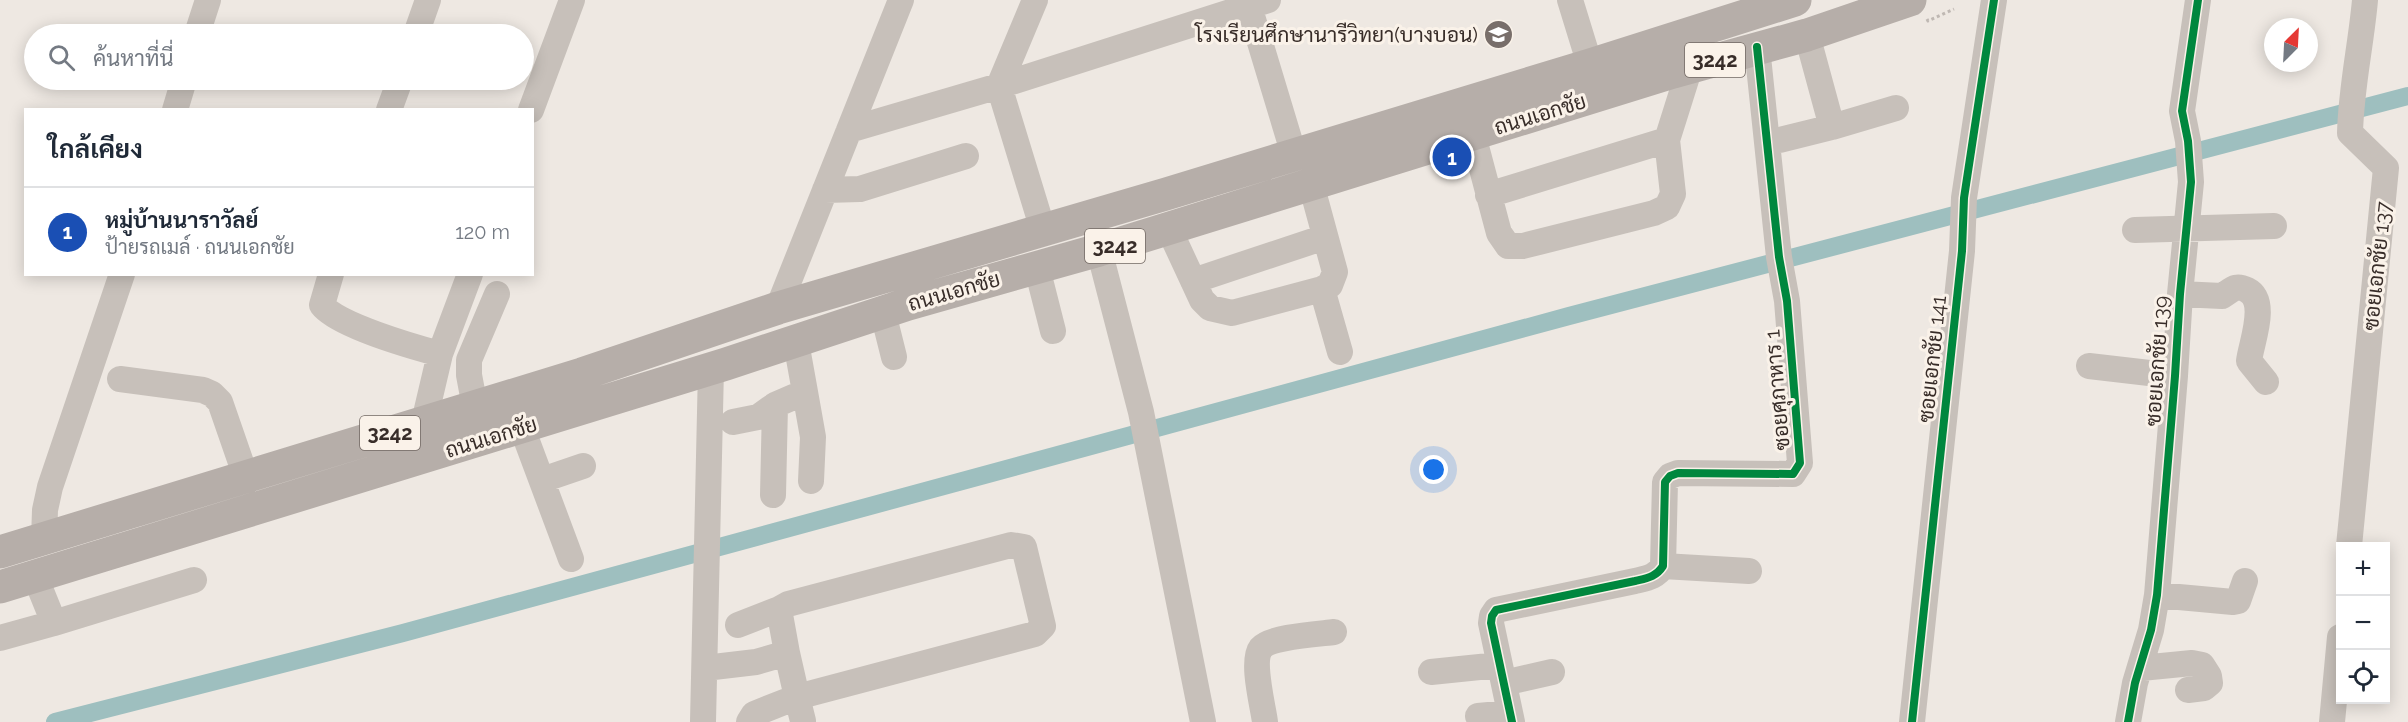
<!DOCTYPE html>
<html lang="th">
<meta charset="utf-8">
<style>
body{margin:0;font-family:Raleway,Sarabun,sans-serif;background:#f6f6f7;color:#1f2937}
.controls{position:absolute;right:18px;bottom:18px;display:grid;overflow:hidden;border-radius:0px;box-shadow:0 3px 15px #0003}
.controls button{width:54px;height:54px;display:grid;place-items:center;padding:0;border:0;border-bottom:2px solid #e0e1e3;background:#fff;color:#1f2937;font:30px sans-serif}
.compass{position:absolute;left:2264px;top:18px;width:54px;height:54px;border-radius:50%;background:#fff;box-shadow:0 3px 15px #0003;rotate:24deg}
.you{position:absolute;left:1434px;top:470px;width:21px;height:21px;margin:-15px;border:4px solid #fff;border-radius:50%;background:#1a73e8;box-shadow:0 0 0 9px #1a73e833}
.badge{display:grid;place-items:center;width:39px;height:39px;border-radius:50%;background:#786e6a;color:#fff;font-size:20px;font-weight:700}
.pin{position:absolute;translate:-50% -50%;border:3px solid #fff;box-shadow:0 2px 6px #0006}
.list{margin:0;padding:0;list-style:none}
h2{display:flex;justify-content:space-between;align-items:center;height:78px;margin:0;padding:0 24px;font-size:26px}
h2 small{font-size:20px;font-weight:400;color:#747a83}
.list li{display:grid;grid-template-columns:39px 1fr auto;gap:18px;align-items:center;box-sizing:border-box;height:90px;padding:0 24px;border-top:2px solid #e0e1e3}
.list b{display:block;font-size:22px;white-space:nowrap}
.list p{margin:0;font-size:20px;white-space:nowrap;color:#747a83}
.list em{font-size:20px;font-style:normal;color:#747a83}
.icon{flex:none;width:33px;height:33px;fill:none;stroke:currentColor;stroke-width:2;stroke-linecap:round;stroke-linejoin:round}
.map{position:relative;flex:none;width:2408px;height:722px;overflow:hidden}
.search{position:absolute;background:#fff;box-shadow:0 3px 15px #0003;left:24px;top:24px;width:510px;height:66px;display:flex;align-items:center;gap:15px;box-sizing:border-box;padding:0 21px;border-radius:33px;color:#747a83;font-size:22px}
.panel{position:absolute;background:#fff;box-shadow:0 3px 15px #0003;left:24px;top:108px;width:510px;height:168px;border-radius:0px}
.map>svg:first-child{display:block}
.lines{fill:none;stroke-linecap:round;stroke-linejoin:round}
.canal{stroke:#9ebfbf;stroke-width:18}
.path{stroke:#bfb8b3;stroke-width:3;stroke-dasharray:3 3;stroke-linecap:butt}
.minor{stroke:#c7c0ba;stroke-width:26}
.major{stroke:#b6aea9;stroke-width:33}
.cycleway-casing{stroke:#faf2e9;stroke-width:11}
.cycleway{stroke:#00873e;stroke-width:8}
.labels{text-anchor:middle;dominant-baseline:central;stroke-width:6;stroke-linejoin:round;paint-order:stroke}
.shield{fill:#faf2e9;stroke:#726863;stroke-width:1.5}
.shield-label{font-size:20px;font-weight:bold;fill:#382d29}
.poi-label{font-size:21px;fill:#382d29;stroke:#faf2e9;text-anchor:end}
.street-label{font-size:21px;fill:#382d29;stroke:#faf2e9}
</style>
<div class="map">
<svg width="2408" height="722" viewBox="0 0 2408 722">
<rect width="100%" height="100%" fill="#eee8e2"/>
<g class="lines">
<!-- canal -->
<path class="canal" d="M55,722L403,633L1569,316L2408,96"/>
<!-- path -->
<path class="path" d="M1927,19L1928,21L1954,9"/>
<!-- minor -->
<path class="minor" d="M1035,0L999,86L1043,230
M1570,0L1590,65
M1249,6L1294,155
M197,34L208,0
M416,34L428,0
M1807,35L1832,127L1896,108
M175,110L184,80
M389,110L400,80
M531,110L572,0
M849,130L999,86L1268,0
M1473,135L1499,233L1508,246H1523L1654,213L1667,207L1673,194L1667,140L1690,67
M1780,140L1832,127
M825,190L860,189L966,156
M1488,195L1667,140
M1169,229L1202,300L1210,308L1232,313L1322,289L1330,285L1335,272L1311,184
M2135,230L2274,226
M1099,250L1141,412L1203,722
M1037,268L1053,331
M331,274L322,305C337,325 414,347 440,354L470,274
M1193,281L1325,237
M1322,289L1340,352
M2180,294L2222,296C2232,290 2235,284 2247,290C2269,301 2251,343 2249,361L2266,382
M778,308L901,0
M883,313L894,357
M2089,366L2175,376
M120,379L203,390L212,394L220,402L246,477
M805,392L813,437L811,481
M475,407L469,375V360L497,294
M424,422L440,354
M733,422L758,417L775,405
M522,428L571,559
M542,480L583,466
M773,495L775,405L805,392L796,342
M44,539L45,510L50,487L122,274
M2349,546L2386,168L2350,133C2351,88 2361,45 2365,0
M1663,566L1749,571
M2157,595L2233,602L2238,601L2245,581
M54,623L194,580
M738,625L779,609
M0,638L54,623L35,576
M705,668L756,662L787,653L779,609L788,604L1011,545L1024,547L1043,626L1035,634L797,697L787,653
M2141,668L2192,663L2202,665L2209,676L2210,683L2204,688L2188,690
M1431,672L1499,665
M1504,683L1552,672
M1478,716L1510,713
M703,722L711,368
M749,722L754,714L797,697L803,721
M1265,722C1263,706 1251,661 1261,648C1270,637 1318,634 1334,632
M1512,722L1491,623L1492,616L1496,610L1635,581C1647,578 1656,577 1663,566L1665,482L1670,476L1678,473L1793,474L1800,463L1787,301L1779,257L1757,47
M1912,722L1962,251L1964,198L1994,0
M2128,722L2135,683L2151,630L2157,595L2175,376L2180,294L2191,182L2188,141L2182,111L2198,0
M2332,722L2340,637"/>
<!-- major -->
<path class="major" d="M0,552L582,374L778,308L1166,194L1590,65L1795,0
M0,587L726,364L908,304L1099,250L1673,72L1807,35L1910,0"/>
<defs>
<path id="cycleway" d="M1512,722L1491,623L1492,616L1496,610L1635,581C1647,578 1656,577 1663,566L1665,482L1670,476L1678,473L1793,474L1800,463L1787,301L1779,257L1757,47
M1912,722L1962,251L1964,198L1994,0
M2128,722L2135,683L2151,630L2157,595L2175,376L2180,294L2191,182L2188,141L2182,111L2198,0"/>
</defs>
<!-- cycleway casing -->
<use href="#cycleway" class="cycleway-casing"/>
<!-- cycleway -->
<use href="#cycleway" class="cycleway"/>
</g>
<!-- icons -->
<defs>
<symbol id="school-disc" viewBox="-11 -11 22 22"><circle r="9.5" fill="#786e6a" stroke="#faf2e9"/><path d="M0-5L7-2L0 1L-7-2ZM-4 1L0 2.5L4 1V4Q0 6-4 4Z" fill="#fff"/></symbol>
</defs>
<g fill-rule="evenodd">
<use href="#school-disc" x="1482" y="18" width="33" height="33"/>
</g>
<g class="labels">
<!-- shield labels -->
<g class="shield">
<rect x="1685" y="43" width="60" height="34" rx="4.5"/>
<rect x="1085" y="229" width="60" height="34" rx="4.5"/>
<rect x="360" y="416" width="60" height="34" rx="4.5"/>
</g>
<g class="shield-label">
<text x="1715" y="60">3242</text>
<text x="1115" y="246">3242</text>
<text x="390" y="433">3242</text>
</g>
<!-- poi labels -->
<g class="poi-label">
<text x="1478" y="34">โรงเรียนศึกษานารีวิทยา(บางบอน)</text>
</g>
<!-- street labels -->
<g class="street-label">
<text transform="translate(1540 114) rotate(-17)">ถนนเอกชัย</text>
<text transform="translate(2377 266) rotate(-84)">ซอยเอกชัย 137</text>
<text transform="translate(954 291) rotate(-16)">ถนนเอกชัย</text>
<text transform="translate(1932 359) rotate(-84)">ซอยเอกชัย 141</text>
<text transform="translate(2157 361) rotate(-86)">ซอยเอกชัย 139</text>
<text transform="translate(1777 390) rotate(-95)">ซอยศุภาหาร 1</text>
<text transform="translate(491 437) rotate(-17)">ถนนเอกชัย</text>
</g>
</g>
</svg>
<div class="controls">
<button>+</button>
<button>−</button>
<button><svg class="icon" aria-label="locate" viewBox="0 0 24 24"><circle cx="12" cy="12" r="6"/><path d="M12 2v4M12 18v4M2 12h4M18 12h4"/></svg></button>
</div>
<svg class="compass" viewBox="-18 -18 36 36"><path d="M0-13l5 13h-10z" fill="#e53935"/><path d="M0 13l5-13h-10z" fill="#747a83"/></svg>
<div class="you"></div>
<div class="pin badge" style="left:1452px;top:157px;background:#1a4fb4">1</div>
<div class="search"><svg class="icon" aria-label="search" viewBox="0 0 24 24"><circle cx="10" cy="10" r="6"/><path d="M15 15l6 6"/></svg>ค้นหาที่นี่</div>
<section class="panel">
<h2>ใกล้เคียง<small></small></h2>
<ul class="list">
<li><span class="badge" style="background:#1a4fb4">1</span><div><b>หมู่บ้านนาราวัลย์</b><p>ป้ายรถเมล์ · ถนนเอกชัย</p></div><em>120 m</em></li>
</ul>
</section>
</div>
